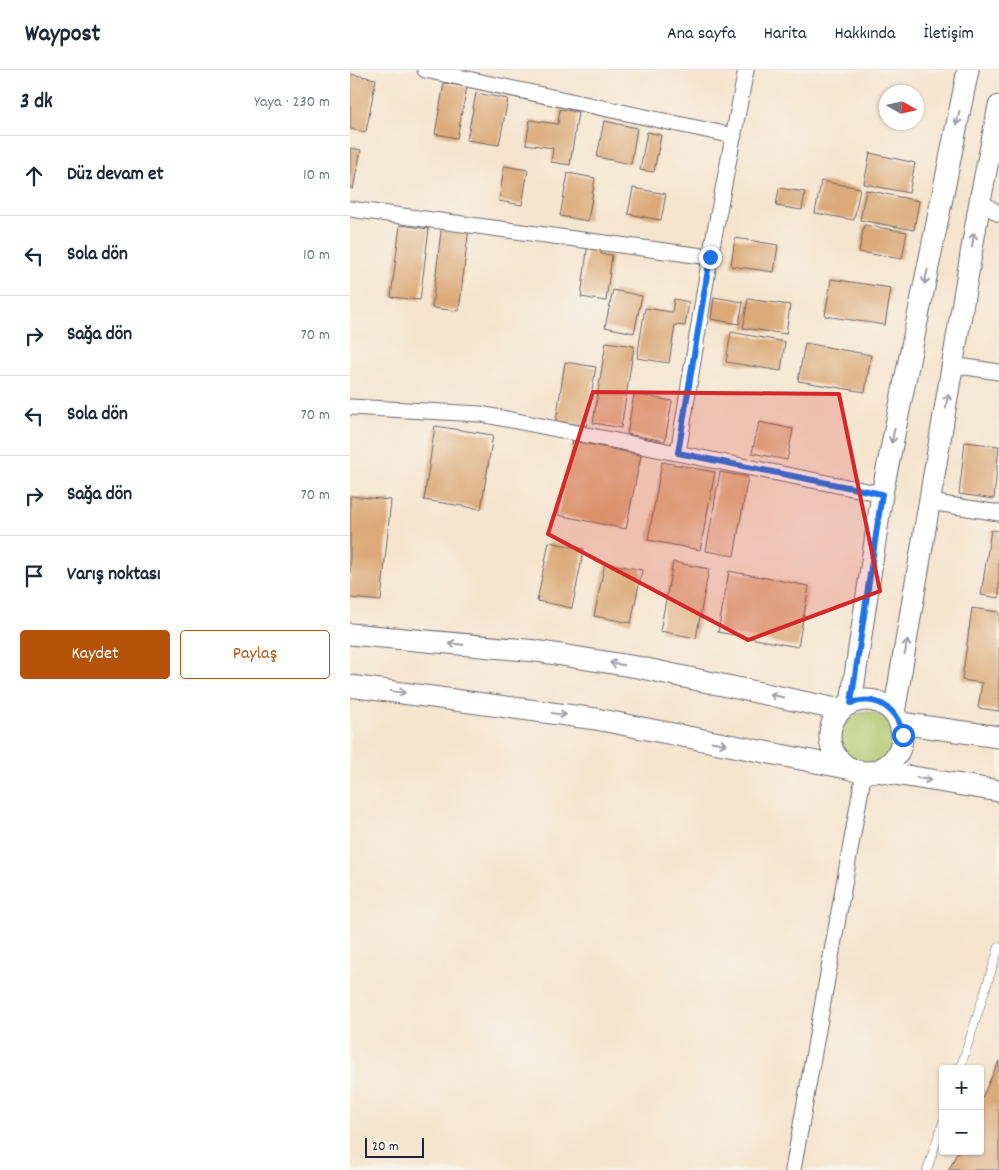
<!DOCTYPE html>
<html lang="tr">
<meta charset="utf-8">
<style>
body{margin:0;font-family:Dekko,sans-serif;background:#f6f6f7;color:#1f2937}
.controls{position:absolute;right:15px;bottom:15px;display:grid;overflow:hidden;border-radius:5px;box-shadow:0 1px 4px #0004}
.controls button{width:45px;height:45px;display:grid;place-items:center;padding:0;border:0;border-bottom:1px solid #e0e1e3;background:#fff;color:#1f2937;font:25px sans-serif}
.compass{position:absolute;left:529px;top:15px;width:45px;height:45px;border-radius:50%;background:#fff;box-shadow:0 1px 4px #0004;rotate:99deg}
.scale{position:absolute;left:15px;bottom:12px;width:59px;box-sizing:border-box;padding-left:5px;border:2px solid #22223b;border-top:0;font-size:14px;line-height:18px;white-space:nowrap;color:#22223b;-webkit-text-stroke:4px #f7f3e8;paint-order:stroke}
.stop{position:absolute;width:15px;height:15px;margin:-11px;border:4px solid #1a73e8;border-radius:50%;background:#fff}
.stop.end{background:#1a73e8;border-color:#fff;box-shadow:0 1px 5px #0008}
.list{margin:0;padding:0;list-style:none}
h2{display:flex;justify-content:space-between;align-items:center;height:65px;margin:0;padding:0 20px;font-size:21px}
h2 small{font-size:16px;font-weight:400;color:#747a83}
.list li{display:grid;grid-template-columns:32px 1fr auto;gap:15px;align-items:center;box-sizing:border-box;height:80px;padding:0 20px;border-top:1px solid #e0e1e3}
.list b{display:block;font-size:19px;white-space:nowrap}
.list em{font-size:16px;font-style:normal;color:#747a83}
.actions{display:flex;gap:10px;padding:15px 20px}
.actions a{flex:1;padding:11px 0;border:1px solid #b45309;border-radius:5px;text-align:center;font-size:18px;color:#b45309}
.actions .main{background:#b45309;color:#fff}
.icon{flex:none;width:28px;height:28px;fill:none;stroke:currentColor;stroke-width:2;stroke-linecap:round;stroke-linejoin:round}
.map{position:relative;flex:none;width:649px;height:1100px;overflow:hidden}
header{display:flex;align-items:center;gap:30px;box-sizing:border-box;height:70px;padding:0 25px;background:#fff;border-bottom:1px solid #e0e1e3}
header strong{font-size:24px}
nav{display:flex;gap:28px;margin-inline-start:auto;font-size:18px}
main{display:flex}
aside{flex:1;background:#fff}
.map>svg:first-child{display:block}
.green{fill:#afc56a;stroke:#687452}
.building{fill:#dcaa79}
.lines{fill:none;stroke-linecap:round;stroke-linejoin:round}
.lane-casing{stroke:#6c666f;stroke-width:9}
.street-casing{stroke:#6c666f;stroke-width:17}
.secondary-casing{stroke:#6c666f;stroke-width:23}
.lane{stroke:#fff;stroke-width:8}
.street{stroke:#fff;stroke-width:15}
.secondary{stroke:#fff;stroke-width:21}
.oneway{stroke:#9c9ca7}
.route{stroke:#1a73e8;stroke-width:6}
.marked{fill:#d62828;fill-opacity:0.2;stroke:#d62828;stroke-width:4;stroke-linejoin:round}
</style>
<header>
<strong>Waypost</strong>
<nav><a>Ana sayfa</a><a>Harita</a><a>Hakkında</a><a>İletişim</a></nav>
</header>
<main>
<aside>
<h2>3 dk<small>Yaya · 230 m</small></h2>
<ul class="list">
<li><svg class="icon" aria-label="ahead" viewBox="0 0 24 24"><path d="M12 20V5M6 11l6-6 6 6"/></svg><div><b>Düz devam et</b></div><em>10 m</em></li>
<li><svg class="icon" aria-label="left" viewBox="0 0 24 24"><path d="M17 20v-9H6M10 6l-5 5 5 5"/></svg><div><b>Sola dön</b></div><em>10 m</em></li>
<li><svg class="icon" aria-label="right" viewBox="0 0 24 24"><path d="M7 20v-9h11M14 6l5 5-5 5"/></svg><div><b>Sağa dön</b></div><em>70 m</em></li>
<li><svg class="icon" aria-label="left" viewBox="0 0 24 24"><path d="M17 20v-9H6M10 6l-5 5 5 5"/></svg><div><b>Sola dön</b></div><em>70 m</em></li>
<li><svg class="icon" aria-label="right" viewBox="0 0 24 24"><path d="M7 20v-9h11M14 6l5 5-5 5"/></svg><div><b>Sağa dön</b></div><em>70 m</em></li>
<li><svg class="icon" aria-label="arrive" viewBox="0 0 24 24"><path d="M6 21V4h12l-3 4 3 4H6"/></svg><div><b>Varış noktası</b></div></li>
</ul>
<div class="actions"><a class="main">Kaydet</a><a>Paylaş</a></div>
</aside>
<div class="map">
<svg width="649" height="1100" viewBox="0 0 649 1100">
<rect width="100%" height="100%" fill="#f7f3e8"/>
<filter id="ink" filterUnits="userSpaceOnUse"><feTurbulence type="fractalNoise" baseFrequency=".02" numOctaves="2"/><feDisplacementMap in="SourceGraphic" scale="10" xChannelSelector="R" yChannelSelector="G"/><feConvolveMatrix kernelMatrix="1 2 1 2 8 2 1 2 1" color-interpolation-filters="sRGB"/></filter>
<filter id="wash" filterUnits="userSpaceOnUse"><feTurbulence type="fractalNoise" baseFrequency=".0096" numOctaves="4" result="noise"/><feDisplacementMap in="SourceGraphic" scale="20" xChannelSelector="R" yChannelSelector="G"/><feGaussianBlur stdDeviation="1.12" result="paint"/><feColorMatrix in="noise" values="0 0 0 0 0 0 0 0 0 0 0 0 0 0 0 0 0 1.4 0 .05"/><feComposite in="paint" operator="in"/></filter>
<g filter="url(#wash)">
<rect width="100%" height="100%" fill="#f5e5cf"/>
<!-- green -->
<path class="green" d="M491 668a26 26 0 1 1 52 0a26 26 0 1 1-52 0Z"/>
<g id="blocks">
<!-- building -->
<path class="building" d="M0,4L26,9L16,62L0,59Z
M94,13L117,17L107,68L85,64Z
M126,23L158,29L149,75L117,70Z
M210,39L228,42L220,95L201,92L203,78L176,74L180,50L208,54Z
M254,51L287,58L281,94L247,87Z
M297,62L311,65L304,102L290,100Z
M0,78L11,80L3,119L0,118Z
M520,83L565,93L559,123L514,114Z
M154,96L178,100L172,135L149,131Z
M218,103L245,108L238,151L210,146Z
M471,111L510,118L504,150L465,143Z
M283,118L316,124L311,150L278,144Z
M429,118L455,122L452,140L426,136Z
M516,120L569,131L564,160L510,150Z
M92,153L119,157L109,241L82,238Z
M50,155L79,159L70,230L41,227Z
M514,155L557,162L552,189L509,182Z
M385,168L428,175L424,202L381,196Z
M238,173L252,175L251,184L262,185L256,231L231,227Z
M481,209L541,218L535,255L475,246Z
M263,220L292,226L284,263L255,257Z
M364,227L393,232L389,254L361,249Z
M324,229L339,232L335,256L325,255L319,293L287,288L295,238L322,242Z
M398,229L440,235L436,264L393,258Z
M381,262L435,272L431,301L376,292Z
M256,272L284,276L271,358L243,353Z
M455,273L521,285L515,322L448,311Z
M215,292L246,297L236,356L206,351Z
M284,324L322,331L315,371L277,364Z
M409,352L443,359L437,390L402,383Z
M85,356L143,365L131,439L74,430Z
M223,371L291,385L276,459L208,445Z
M615,372L649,376L644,429L609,424Z
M312,392L365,402L350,480L298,470Z
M370,402L398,407L384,486L356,481Z
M0,426L41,430L31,531L0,528Z
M641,460L649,461V528L631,525Z
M199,472L234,479L222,538L187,531Z
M323,492L359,499L346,568L310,561Z
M255,493L292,500L281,553L244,546Z
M379,501L459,516L448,577L368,562Z
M622,538L649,542V641L628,638L632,613L612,610Z
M649,991V1100H599L608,1081H630V1032Z"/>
</g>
</g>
<g filter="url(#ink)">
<use href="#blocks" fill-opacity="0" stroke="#6c666f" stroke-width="1"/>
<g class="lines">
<defs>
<path id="lane" d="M610,999L649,877
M577,1100L593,1052"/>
<path id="street" d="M75,0L384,66
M630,131L649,144
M0,139L360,187
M603,295L649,302
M0,337L131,344L532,424
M328,383L360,187L396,0
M580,432L649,443
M443,1100L514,702"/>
<path id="secondary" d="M0,564L186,581L287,597L491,640
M0,616L246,649L502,699
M480 666a36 36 0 1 1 72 0a36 36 0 1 1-72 0Z
M501,633L532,424L618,0
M544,643L630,131L649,36
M550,653L649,667
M526,701L649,721"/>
</defs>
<!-- lane casing -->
<use href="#lane" class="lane-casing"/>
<!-- street casing -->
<use href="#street" class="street-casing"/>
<!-- secondary casing -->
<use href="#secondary" class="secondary-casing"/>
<!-- lane -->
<use href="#lane" class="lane"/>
<!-- street -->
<use href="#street" class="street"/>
<!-- secondary -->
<use href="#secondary" class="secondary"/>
</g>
<!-- one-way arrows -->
<defs><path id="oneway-shaft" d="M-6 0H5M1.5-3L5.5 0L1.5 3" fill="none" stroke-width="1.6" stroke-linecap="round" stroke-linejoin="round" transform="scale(1.25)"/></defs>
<g class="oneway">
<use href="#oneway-shaft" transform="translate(608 48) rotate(102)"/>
<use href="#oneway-shaft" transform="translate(623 170) rotate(-81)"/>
<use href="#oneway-shaft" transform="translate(576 207) rotate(102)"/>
<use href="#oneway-shaft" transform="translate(597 331) rotate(-81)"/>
<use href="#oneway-shaft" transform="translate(543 366) rotate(102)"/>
<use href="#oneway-shaft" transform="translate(106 574) rotate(-175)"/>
<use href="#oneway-shaft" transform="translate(556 577) rotate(-80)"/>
<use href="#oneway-shaft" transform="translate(267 594) rotate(-171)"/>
<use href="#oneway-shaft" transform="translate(48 622) rotate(8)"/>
<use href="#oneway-shaft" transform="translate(427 626) rotate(-168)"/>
<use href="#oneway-shaft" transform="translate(209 644) rotate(8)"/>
<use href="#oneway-shaft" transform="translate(369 673) rotate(11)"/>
<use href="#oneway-shaft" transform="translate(574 709) rotate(9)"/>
</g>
</g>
<g class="lines" filter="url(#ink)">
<!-- route -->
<path class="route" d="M360,187L328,383L532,424L501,633C528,625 547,638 553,665"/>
</g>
<!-- marked area -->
<path class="marked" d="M243,322L489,324L530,521L398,570L198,464Z"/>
</svg>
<div class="controls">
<button>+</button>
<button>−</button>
</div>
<svg class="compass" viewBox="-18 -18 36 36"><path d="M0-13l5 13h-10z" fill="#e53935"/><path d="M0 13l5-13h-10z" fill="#747a83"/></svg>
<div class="scale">20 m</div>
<div class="stop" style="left:553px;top:665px"></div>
<div class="stop end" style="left:360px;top:187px"></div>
</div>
</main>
